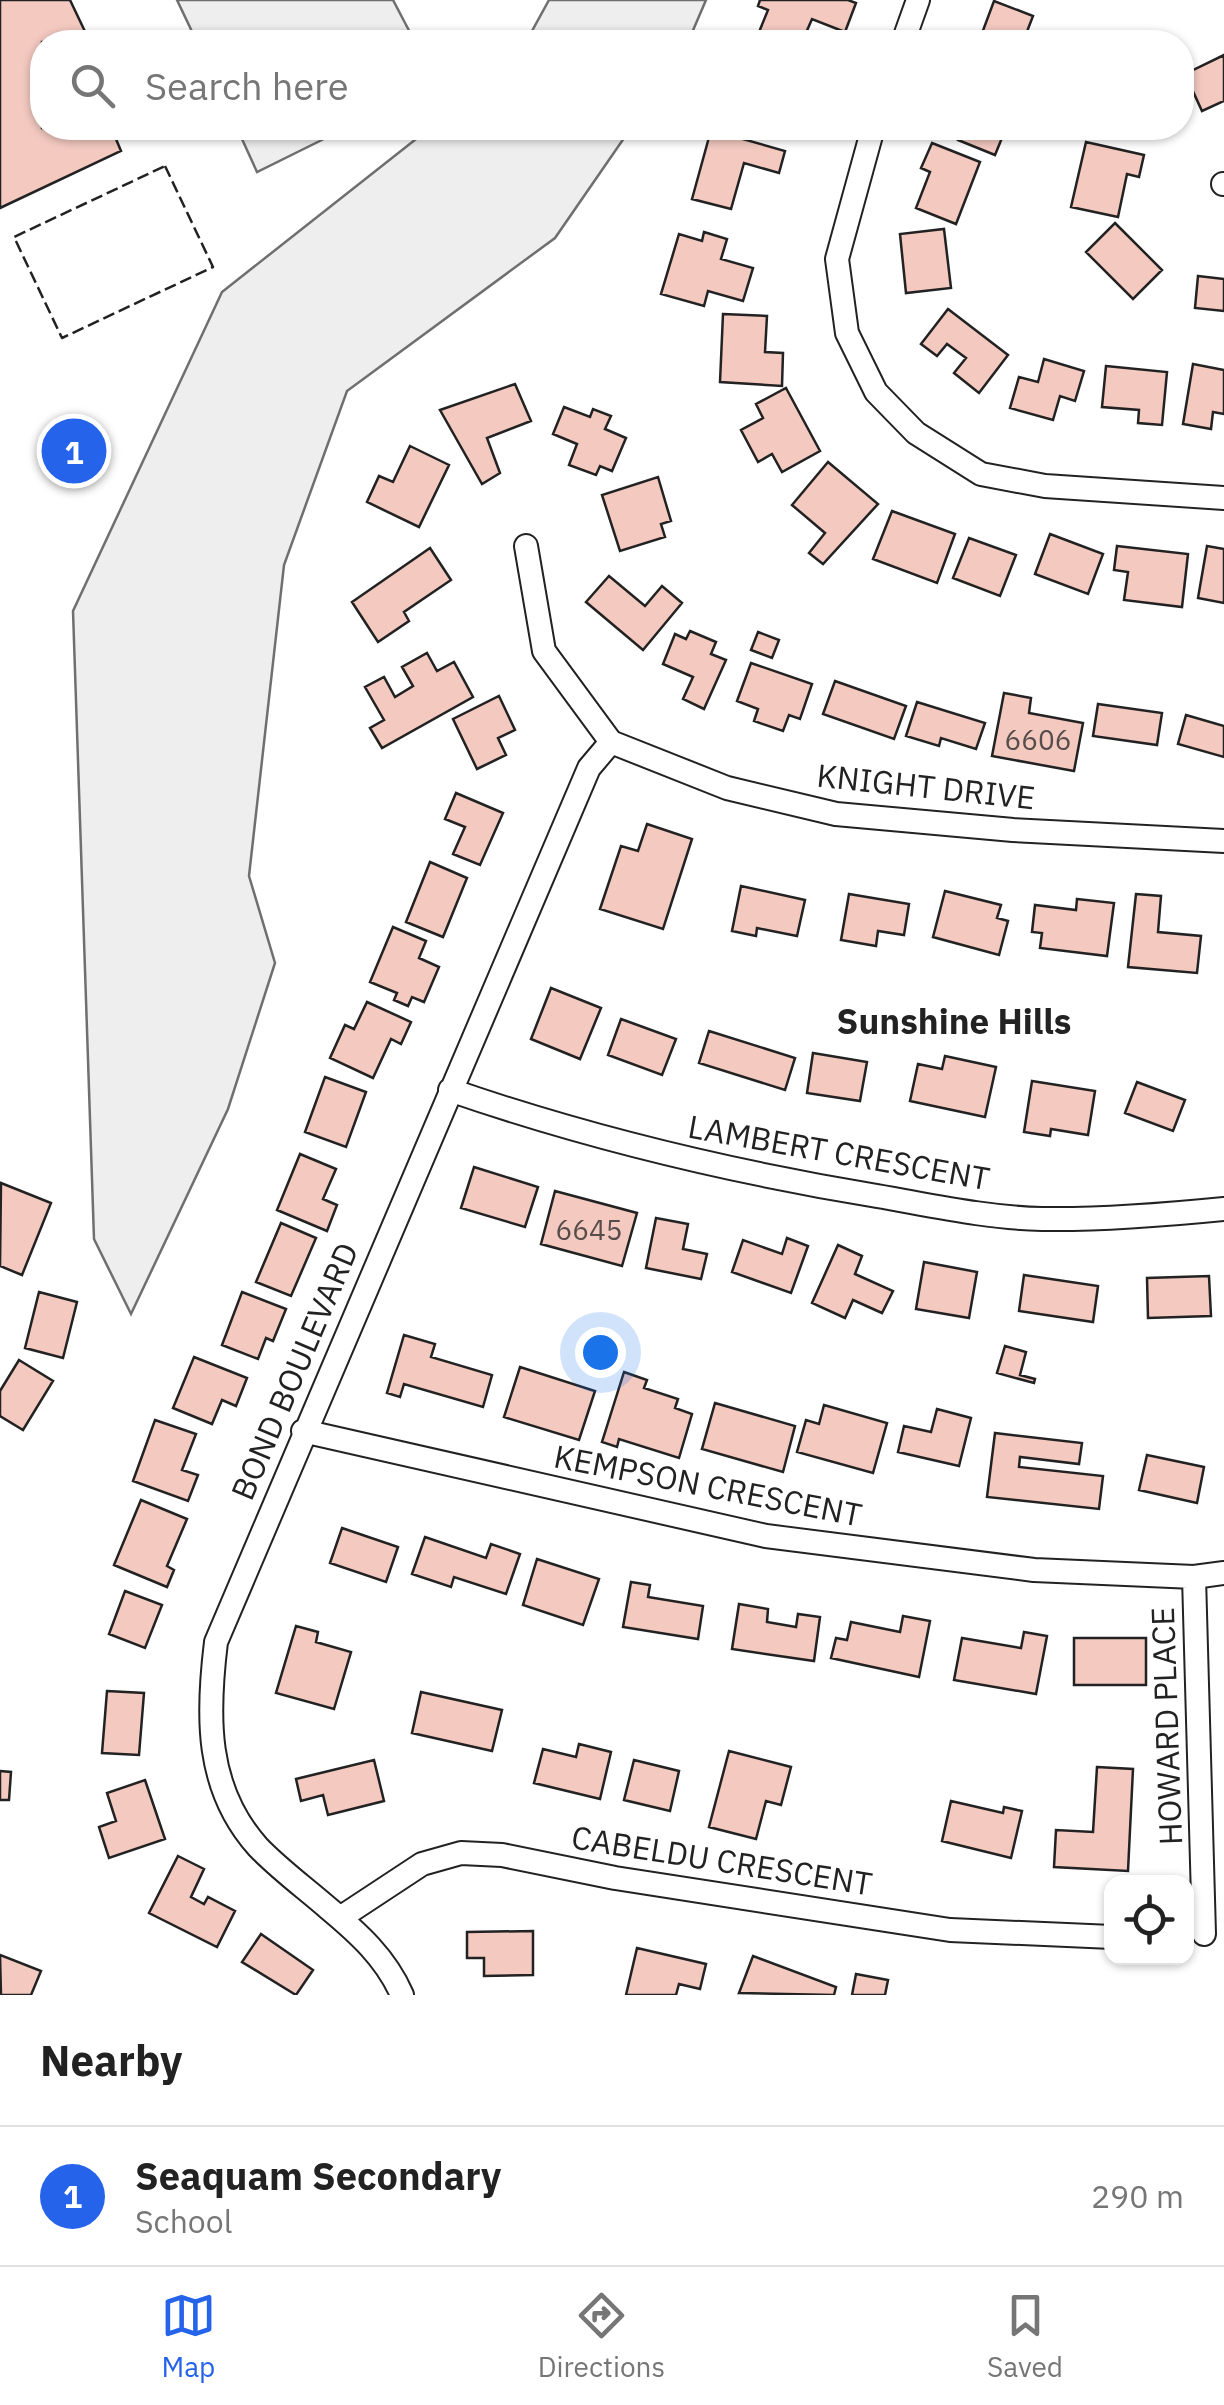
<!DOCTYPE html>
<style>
body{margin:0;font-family:"IBM Plex Sans",sans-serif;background:#f6f6f6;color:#222}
.controls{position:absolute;right:30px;bottom:30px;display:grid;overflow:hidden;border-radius:20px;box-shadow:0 2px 8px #0004}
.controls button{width:90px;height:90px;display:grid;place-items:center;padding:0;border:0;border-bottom:2px solid #e0e0e0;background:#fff;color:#222;font:50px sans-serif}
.you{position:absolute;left:600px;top:1352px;width:35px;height:35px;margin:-25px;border:8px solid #fff;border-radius:50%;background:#1a73e8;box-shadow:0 0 0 15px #1a73e833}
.badge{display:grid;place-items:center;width:65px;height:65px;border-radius:50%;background:#2563eb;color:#fff;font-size:32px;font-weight:700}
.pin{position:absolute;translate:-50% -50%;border:5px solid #fff;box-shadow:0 2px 10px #0006}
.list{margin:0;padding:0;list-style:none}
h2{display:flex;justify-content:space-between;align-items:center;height:130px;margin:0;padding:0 40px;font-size:42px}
h2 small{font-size:32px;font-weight:400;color:#767676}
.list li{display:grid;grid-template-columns:65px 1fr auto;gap:30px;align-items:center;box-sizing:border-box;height:140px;padding:0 40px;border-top:2px solid #e0e0e0}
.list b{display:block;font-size:38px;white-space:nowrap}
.list p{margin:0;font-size:32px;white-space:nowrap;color:#767676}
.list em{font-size:32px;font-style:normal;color:#767676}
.icon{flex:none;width:55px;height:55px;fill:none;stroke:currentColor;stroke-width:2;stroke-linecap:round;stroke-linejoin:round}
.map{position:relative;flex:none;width:1224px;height:1995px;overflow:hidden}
.search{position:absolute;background:#fff;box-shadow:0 2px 8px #0004;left:30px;right:30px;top:30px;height:110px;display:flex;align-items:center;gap:25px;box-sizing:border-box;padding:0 35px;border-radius:40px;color:#767676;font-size:38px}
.sheet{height:270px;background:#fff}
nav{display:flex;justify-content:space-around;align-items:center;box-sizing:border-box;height:140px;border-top:2px solid #e0e0e0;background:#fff;font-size:28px;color:#767676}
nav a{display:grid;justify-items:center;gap:5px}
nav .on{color:#2563eb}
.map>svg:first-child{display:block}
.green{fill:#eee;stroke:#6f6f6f;stroke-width:2.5}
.building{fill:#f3c9c0;stroke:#222;stroke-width:2.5}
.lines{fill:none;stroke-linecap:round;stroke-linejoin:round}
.minor-casing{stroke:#222;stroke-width:26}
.minor{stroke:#fff;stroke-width:22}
.fence{stroke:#222;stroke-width:2.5;stroke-dasharray:12 5;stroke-linecap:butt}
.labels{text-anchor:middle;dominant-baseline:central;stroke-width:8;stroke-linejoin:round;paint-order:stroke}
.number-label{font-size:28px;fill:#564c4a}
.street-label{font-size:32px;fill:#222;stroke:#fff}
.neighbourhood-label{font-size:35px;font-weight:bold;fill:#222;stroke:#fff}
</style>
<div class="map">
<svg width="1224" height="1995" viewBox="0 0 1224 1995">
<rect width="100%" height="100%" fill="#fff"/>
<!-- green -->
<path class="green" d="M177,0H393L415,42H197Z
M549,0H706L688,42H526Z
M237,128H346L257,172Z
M430,128H631L555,238L347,391L284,565L249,876L275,963L228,1109L131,1314L94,1239L73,611L222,292Z"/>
<!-- building -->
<path class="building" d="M0,0H70L90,42H42V128H130L132,131L116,139L121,151L0,208Z
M760,0H848L856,3L845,32L812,19L802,42H755L768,10L758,6Z
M994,1L1033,16L1023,42H966L970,32L981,36Z
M1224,55V101L1202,111L1185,74Z
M963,128H1006L995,155L958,140Z
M711,130L785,151L779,173L744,163L731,209L692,199Z
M1086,142L1144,155L1139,177L1127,174L1118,217L1071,207Z
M932,143L980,162L956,224L916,208L930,172L921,168Z
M1115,223L1162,270L1133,299L1086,252Z
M944,229L951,288L906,293L900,234Z
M704,232L727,239L721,259L753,268L743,301L708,291L704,306L661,294L679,234L702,241Z
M1198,276L1224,279V311L1195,308Z
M948,309L1008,355L979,393L954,373L966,358L947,344L937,356L921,344Z
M723,314L767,316L765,352L783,353L782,386L720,382Z
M1044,359L1084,371L1075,401L1060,396L1053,420L1010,408L1019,377L1038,382Z
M1193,364L1224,370V414L1213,412L1211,429L1183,424Z
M1106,366L1167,372L1162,425L1138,423L1139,410L1102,407Z
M515,384L531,421L487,438L500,473L482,484L440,410Z
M786,388L820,451L782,472L772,454L758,462L741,430L763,418L756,404Z
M564,407L590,417L593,409L611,416L605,429L626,438L612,471L600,466L596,475L569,465L577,444L553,434Z
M410,446L449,465L419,527L367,502L379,476L393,482Z
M828,462L878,504L823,564L809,553L825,533L792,505Z
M658,477L671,521L661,524L665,537L620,551L602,495Z
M892,511L955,534L937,583L873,559Z
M1050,534L1103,554L1088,594L1035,574Z
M969,538L1016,555L1000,596L953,578Z
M1117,546L1188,554L1182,607L1124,600L1128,572L1114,570Z
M1207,546L1224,549V603L1198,598Z
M430,548L451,580L404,612L409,621L378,642L352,602Z
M609,576L645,606L662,586L682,603L643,650L586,602Z
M690,631L716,642L711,654L726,660L704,709L683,699L693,677L663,664L675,634L686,639Z
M758,632L779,640L772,658L751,650Z
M427,653L437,671L454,662L473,697L382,748L370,728L384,720L365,687L384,677L395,697L413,686L402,667Z
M751,663L812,684L800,719L789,715L783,731L754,721L758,709L737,701Z
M835,681L906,706L894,739L823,714Z
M1004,693L1031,698L1029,713L1083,723L1074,771L992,756Z
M499,696L515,730L498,738L506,755L477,769L453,719Z
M917,702L985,723L976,749L941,738L939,746L906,736Z
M1098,704L1162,713L1157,745L1093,736Z
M1186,715L1224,726V757L1178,744Z
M456,793L503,813L480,865L453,854L465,827L445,819Z
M647,824L692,839L663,929L600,909L621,846L638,851Z
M430,862L467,878L443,937L406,922Z
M741,886L805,900L797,936L757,928L756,936L732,931Z
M945,891L1001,905L997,918L1008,921L999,955L933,937Z
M849,894L909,904L904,935L878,931L876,946L841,940Z
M1136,894L1161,896L1158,932L1201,936L1197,973L1128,967Z
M1077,899L1114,903L1107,956L1040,948L1042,933L1032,932L1035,905L1076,910Z
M393,927L426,941L419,958L439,967L424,1002L412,997L408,1006L394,1000L397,993L370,982Z
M551,988L601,1008L580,1059L531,1039Z
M367,1002L411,1022L401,1044L391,1039L373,1078L330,1058L345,1025L354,1029Z
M621,1019L676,1039L662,1075L608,1055Z
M709,1031L795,1058L785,1090L699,1063Z
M813,1053L867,1062L860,1101L807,1093Z
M945,1056L996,1067L985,1117L910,1101L918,1064L942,1069Z
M325,1077L366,1092L346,1147L305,1132Z
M1032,1081L1095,1091L1088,1135L1051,1129L1050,1136L1024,1132Z
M1137,1082L1185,1100L1173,1131L1125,1113Z
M300,1154L336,1169L323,1199L337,1205L327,1231L277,1210Z
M474,1167L538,1187L525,1227L461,1208Z
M1,1183L51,1203L22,1275L0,1266Z
M555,1191L637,1213L622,1266L541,1244Z
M656,1218L688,1224L683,1249L707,1254L701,1279L646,1268Z
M281,1223L316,1238L291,1296L256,1282Z
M787,1238L808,1246L791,1293L732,1272L743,1240L782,1254Z
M838,1245L862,1256L855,1274L893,1291L882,1313L853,1300L845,1318L812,1303Z
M924,1262L977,1272L969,1318L916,1309Z
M1024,1275L1098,1286L1093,1322L1019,1311Z
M1209,1276L1211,1316L1148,1318L1147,1278Z
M39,1292L77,1302L63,1358L25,1348Z
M242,1292L286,1309L273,1341L266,1338L258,1359L222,1345Z
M404,1335L435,1344L431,1357L492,1375L483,1407L404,1384L400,1397L387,1393Z
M1005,1346L1026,1352L1020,1375L1035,1379L1034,1383L997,1373Z
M194,1357L247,1378L236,1406L222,1400L212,1424L173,1408Z
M19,1360L53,1381L23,1430L0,1416V1391Z
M520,1367L595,1391L579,1440L504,1417Z
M624,1372L647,1380L644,1388L678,1399L675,1408L692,1414L679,1458L619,1439L617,1447L602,1442Z
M715,1403L795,1426L783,1472L702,1449Z
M824,1405L887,1423L873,1473L797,1452L806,1420L819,1424Z
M937,1409L971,1418L959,1466L898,1452L904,1426L931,1432Z
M155,1420L196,1434L182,1470L198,1475L188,1501L133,1481Z
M995,1433L1082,1443L1079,1464L1020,1457L1019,1467L1103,1476L1099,1509L987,1497Z
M1147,1455L1204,1467L1197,1503L1139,1490Z
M141,1500L187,1519L167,1566L174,1570L167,1587L114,1565Z
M342,1528L398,1547L386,1582L330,1563Z
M425,1537L486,1558L491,1544L520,1554L506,1594L454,1577L451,1587L412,1574Z
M537,1559L599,1579L583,1625L523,1605Z
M631,1582L650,1585L648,1597L703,1606L698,1639L623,1627Z
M125,1591L162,1605L145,1648L109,1634Z
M739,1604L768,1609L767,1622L796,1627L798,1614L820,1617L814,1661L732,1649Z
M903,1616L930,1621L919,1677L831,1658L836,1638L847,1640L851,1622L900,1632Z
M296,1626L318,1632L316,1642L351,1652L334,1709L276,1693Z
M1024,1632L1047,1636L1036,1694L954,1680L962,1638L1021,1648Z
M1074,1638H1146V1685H1074Z
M107,1691L144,1693L139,1755L102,1753Z
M421,1692L502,1710L492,1751L412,1733Z
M579,1744L611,1752L600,1799L534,1783L543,1749L576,1757Z
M729,1751L791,1767L781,1805L766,1801L756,1839L709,1827Z
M374,1760L384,1801L328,1815L323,1795L301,1801L296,1779Z
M634,1760L679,1771L670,1811L624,1800Z
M1097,1767L1133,1769L1128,1871L1054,1867L1056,1830L1093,1832Z
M0,1771L11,1772L9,1800H0Z
M145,1780L165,1839L109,1858L99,1827L116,1821L107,1793Z
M951,1801L1003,1813L1004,1807L1022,1811L1011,1858L942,1841Z
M178,1856L204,1869L191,1897L204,1904L208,1897L235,1911L217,1947L149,1913Z
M533,1931V1975L484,1976V1958H467V1932Z
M261,1934L313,1970L296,1995L242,1962Z
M637,1948L706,1964L700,1989L679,1984L676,1995H626Z
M0,1955L41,1971L31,1995H1Z
M753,1956L836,1987L834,1995L739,1993Z
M856,1974L888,1980L885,1995H852Z"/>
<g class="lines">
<defs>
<path id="minor" d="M903,42L918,0
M873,128L837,259L847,333L876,392L916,433L981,474L1045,486L1224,498
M1223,184H1224
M526,546L544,651L611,742L727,788L836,814L1013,830L1224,841
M450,1090C589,1138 732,1172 877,1196C930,1205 988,1218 1042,1219C1103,1220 1164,1215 1224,1209
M303,1431L766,1536L1034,1570L1194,1577L1224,1573
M1194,1577L1204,1934
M340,1918L422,1864L461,1853L502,1855L615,1878L950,1930L1112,1937
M402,1995C386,1958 358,1933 328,1908C305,1888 279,1869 258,1847C205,1788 207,1715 216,1642L589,768L611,742"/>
</defs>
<!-- minor casing -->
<use href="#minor" class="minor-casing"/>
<!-- minor -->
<use href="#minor" class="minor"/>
<!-- fence -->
<path class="fence" d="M165,166L213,267L62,338L14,237Z"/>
</g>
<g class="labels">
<!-- number labels -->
<g class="number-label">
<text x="1038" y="739">6606</text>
<text x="589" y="1229">6645</text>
</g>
<!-- street labels -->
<g class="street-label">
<text transform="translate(926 786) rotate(6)">KNIGHT DRIVE</text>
<text transform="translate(839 1152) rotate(10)">LAMBERT CRESCENT</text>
<text transform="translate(294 1371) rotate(-67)">BOND BOULEVARD</text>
<text transform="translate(708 1485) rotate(11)">KEMPSON CRESCENT</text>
<text transform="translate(1166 1726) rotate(-92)">HOWARD PLACE</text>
<text transform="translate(722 1860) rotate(9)">CABELDU CRESCENT</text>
</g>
<!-- neighbourhood labels -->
<g class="neighbourhood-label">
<text x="954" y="1021">Sunshine Hills</text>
</g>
</g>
</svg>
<div class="controls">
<button><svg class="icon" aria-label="locate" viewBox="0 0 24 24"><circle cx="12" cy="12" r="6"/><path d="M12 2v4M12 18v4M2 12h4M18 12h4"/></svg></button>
</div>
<div class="you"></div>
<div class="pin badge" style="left:74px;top:451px">1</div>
<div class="search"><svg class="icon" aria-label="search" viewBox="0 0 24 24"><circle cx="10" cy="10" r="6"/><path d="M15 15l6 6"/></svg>Search here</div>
</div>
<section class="sheet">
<h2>Nearby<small></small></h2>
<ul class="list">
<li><span class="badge">1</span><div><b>Seaquam Secondary</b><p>School</p></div><em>290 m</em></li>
</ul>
</section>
<nav>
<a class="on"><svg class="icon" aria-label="map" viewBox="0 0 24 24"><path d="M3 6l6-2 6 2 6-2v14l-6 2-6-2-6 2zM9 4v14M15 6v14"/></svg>Map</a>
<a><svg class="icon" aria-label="directions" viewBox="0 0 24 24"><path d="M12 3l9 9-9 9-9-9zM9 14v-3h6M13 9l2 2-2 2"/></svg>Directions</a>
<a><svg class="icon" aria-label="saved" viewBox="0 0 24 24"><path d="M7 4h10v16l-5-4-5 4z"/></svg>Saved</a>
</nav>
